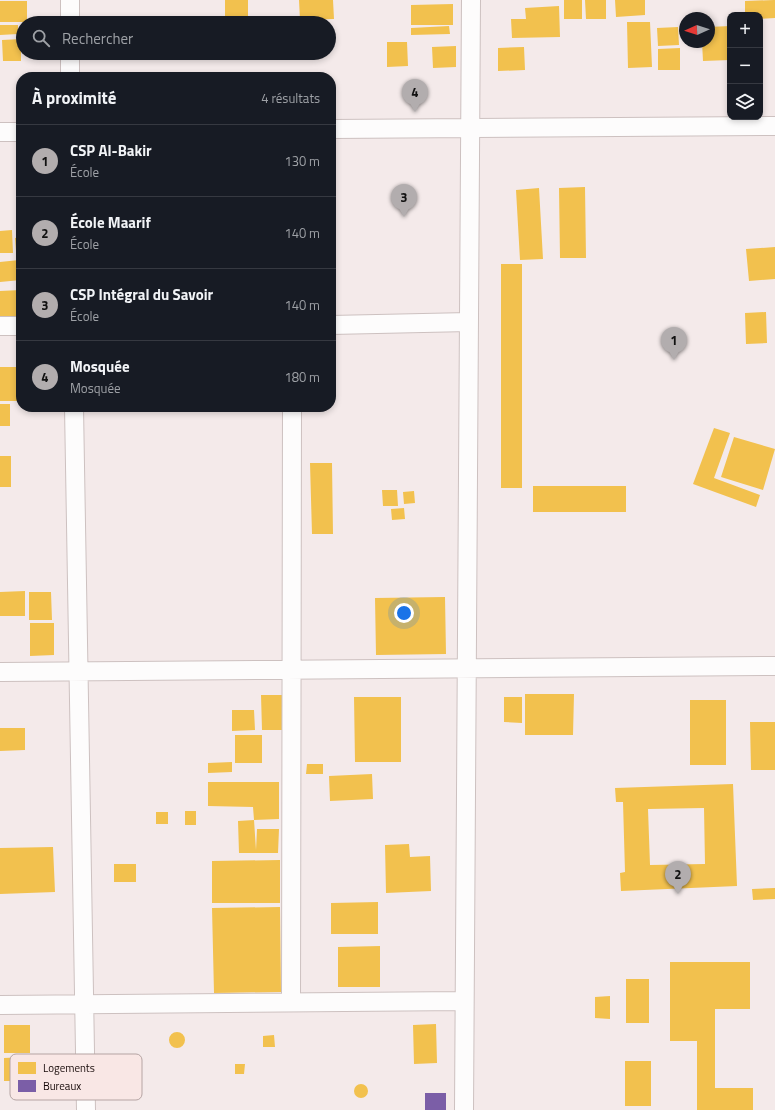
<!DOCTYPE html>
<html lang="fr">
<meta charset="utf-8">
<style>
body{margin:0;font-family:"Titillium Web",sans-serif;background:#242831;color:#f1f3f6}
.controls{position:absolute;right:12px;top:12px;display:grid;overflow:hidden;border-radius:8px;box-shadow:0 2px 6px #0003}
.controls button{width:36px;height:36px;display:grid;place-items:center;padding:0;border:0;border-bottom:1px solid #363941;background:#171b24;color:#f1f3f6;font:20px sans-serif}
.compass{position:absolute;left:679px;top:12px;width:36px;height:36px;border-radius:50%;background:#171b24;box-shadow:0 2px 6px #0003;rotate:267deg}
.you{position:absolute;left:404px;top:613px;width:14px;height:14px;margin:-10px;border:3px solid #fff;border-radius:50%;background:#1a73e8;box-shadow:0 0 0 6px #1a73e833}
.badge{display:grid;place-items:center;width:26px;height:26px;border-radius:50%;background:#b2adae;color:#111;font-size:13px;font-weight:700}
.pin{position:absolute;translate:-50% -33px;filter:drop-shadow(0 1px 2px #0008)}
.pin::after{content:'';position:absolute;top:21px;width:14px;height:12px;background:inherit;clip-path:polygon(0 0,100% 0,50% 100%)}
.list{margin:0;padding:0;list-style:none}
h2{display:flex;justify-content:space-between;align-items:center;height:52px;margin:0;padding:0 16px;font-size:17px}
h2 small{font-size:13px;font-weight:400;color:#9ea1a6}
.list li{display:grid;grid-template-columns:26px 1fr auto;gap:12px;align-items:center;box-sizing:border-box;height:72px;padding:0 16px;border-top:1px solid #363941}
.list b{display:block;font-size:15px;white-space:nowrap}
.list p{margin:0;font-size:13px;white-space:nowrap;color:#9ea1a6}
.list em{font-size:13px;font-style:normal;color:#9ea1a6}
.icon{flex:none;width:22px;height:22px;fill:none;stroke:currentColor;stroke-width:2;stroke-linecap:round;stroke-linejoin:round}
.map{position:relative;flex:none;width:775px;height:1110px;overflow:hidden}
.search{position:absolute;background:#171b24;box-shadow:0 2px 6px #0003;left:16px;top:16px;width:320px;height:44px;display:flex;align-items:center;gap:10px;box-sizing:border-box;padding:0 14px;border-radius:22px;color:#9ea1a6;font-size:15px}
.panel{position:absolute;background:#171b24;box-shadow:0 2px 6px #0003;left:16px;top:72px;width:320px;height:340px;border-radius:16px}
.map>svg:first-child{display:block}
.homes{fill:#f2c14e;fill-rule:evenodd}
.offices{fill:#7b5ea7}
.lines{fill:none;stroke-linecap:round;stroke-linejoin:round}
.minor-casing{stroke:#cdc1c0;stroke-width:20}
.minor{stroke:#fdfcfc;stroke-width:18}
.key{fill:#f9e7e5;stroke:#b5a4a3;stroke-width:1}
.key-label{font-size:11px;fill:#160908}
</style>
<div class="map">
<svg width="775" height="1110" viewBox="0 0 775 1110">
<rect width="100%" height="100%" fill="#f4eaea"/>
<!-- homes -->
<path class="homes" d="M225,0H248V22H225Z
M299,0H333L334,19L300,20Z
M564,0H582V19H564Z
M585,0H606V19H586Z
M615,0H645V15L616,17Z
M774,0H775V18L760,19V15H745V1Z
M0,1H27V22H0Z
M453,4V25H411V5Z
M559,6L560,37L512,38L511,19H526L525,8Z
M627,22H650L652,67L628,68Z
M0,25H18V34L0,35Z
M449,26L450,34L411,35V28Z
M730,26V60L703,61L702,42H709V27Z
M678,27L679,45L658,46L657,28Z
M21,39V61H3L2,40Z
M387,42H407L408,66L387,67Z
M456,46V67L433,68L432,47Z
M524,47L525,70L498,71V48Z
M680,48V70H658V49Z
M585,187L586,258H560L559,188Z
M539,188L543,259L520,260L516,190Z
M12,230L13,253H0V231Z
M21,237V251H16L15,238Z
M775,247V279L749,281L746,249Z
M19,260L21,280L0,282V262Z
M501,264H522V488H501Z
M21,290V316L0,318V291Z
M766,312L767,343L746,344L745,313Z
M0,367H20V401H0Z
M0,404H10V426H0Z
M139,407H186V410L139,411Z
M714,428L730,433L714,478L760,495L756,507L693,484Z
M734,437L775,449L763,490L721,477Z
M0,456H11V487H0Z
M310,463H332L333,534H312Z
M533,486H626V512H533Z
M382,490H397L398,506H383Z
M414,491L415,503L404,504L403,492Z
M404,508L405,519L392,520L391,509Z
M25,591V616H0V592Z
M29,592H51L52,620H29Z
M445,597L446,654L376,655L375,598Z
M30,623H54V655L30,656Z
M525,694H574L573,735H525Z
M261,695H283V730H262Z
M354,697H401V762H355Z
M504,697H522V723L504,722Z
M690,700H726V765H690Z
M232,710H254L255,730L232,731Z
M750,722H775V770H751Z
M0,728H25V750L0,751Z
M235,735H262V763H235Z
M232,762V772L208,773V763Z
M307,764H323V774H306Z
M372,774L373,799L330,801L329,776Z
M208,782H279V819L254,820L253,807L208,806Z
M733,784L737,886L621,891L620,873L625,872L623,802H616L615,788ZM704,808L705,864L650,865L648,809Z
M185,811H196V825H185Z
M156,812H168V824H156Z
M254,820L256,850L257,829H279L278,853H239L238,821Z
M409,844L410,857L430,856L431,891L386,893L385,845Z
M53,847L55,892L0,894V848Z
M280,860V903H212V861Z
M114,864H136V882H114Z
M775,888V899L753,900L752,889Z
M378,902V934H331V903Z
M280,907L281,992L214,993L212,908Z
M380,946V987H338V947Z
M670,962H750V1009H715V1088H753V1110H697V1041H670Z
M626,979H649V1023H626Z
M610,996V1019L595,1018V997Z
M436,1024L437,1063L414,1064L413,1025Z
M4,1025H30V1053H4Z
M169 1040a8 8 0 1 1 16 0a8 8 0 1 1-16 0Z
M274,1035L275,1047H263V1036Z
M25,1057V1081H4V1058Z
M625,1061H651V1106H625Z
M235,1064H245L244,1074H235Z
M354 1091a7 7 0 1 1 14 0a7 7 0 1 1-14 0Z"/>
<!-- offices -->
<path class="offices" d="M425,1093H446V1110H425Z"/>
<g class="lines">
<defs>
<path id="minor" d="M70,23V0
M70,77V53
M331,129L775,126
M0,132H21
M331,325L469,322
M0,326H21
M74,407L86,1110
M0,672L775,666
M291,1002L292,407
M0,1005L464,1001
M464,1110L471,0"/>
</defs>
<!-- minor casing -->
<use href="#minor" class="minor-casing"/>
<!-- minor -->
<use href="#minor" class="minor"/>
</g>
<!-- legend -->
<rect x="10" y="1054" width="132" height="46" rx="6" class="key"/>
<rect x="18" y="1062" width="18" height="12" fill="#f2c14e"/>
<rect x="18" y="1080" width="18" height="12" fill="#7b5ea7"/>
<g class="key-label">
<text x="43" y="1072">Logements</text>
<text x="43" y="1090">Bureaux</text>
</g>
</svg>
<div class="controls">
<button>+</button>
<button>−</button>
<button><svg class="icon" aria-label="layers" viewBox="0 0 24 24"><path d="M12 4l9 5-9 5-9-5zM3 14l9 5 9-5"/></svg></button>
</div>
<svg class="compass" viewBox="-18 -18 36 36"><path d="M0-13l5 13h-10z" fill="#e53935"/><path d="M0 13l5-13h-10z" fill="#9ea1a6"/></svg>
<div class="you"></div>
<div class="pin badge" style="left:674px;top:360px">1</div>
<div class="pin badge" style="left:678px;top:894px">2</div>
<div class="pin badge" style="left:404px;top:217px">3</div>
<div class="pin badge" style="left:415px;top:112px">4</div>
<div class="search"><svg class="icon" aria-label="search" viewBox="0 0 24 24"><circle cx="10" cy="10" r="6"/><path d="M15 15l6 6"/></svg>Rechercher</div>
<section class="panel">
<h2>À proximité<small>4 résultats</small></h2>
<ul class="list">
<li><span class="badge">1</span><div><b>CSP Al-Bakir</b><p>École</p></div><em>130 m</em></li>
<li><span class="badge">2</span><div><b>École Maarif</b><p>École</p></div><em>140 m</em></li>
<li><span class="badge">3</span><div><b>CSP Intégral du Savoir</b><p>École</p></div><em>140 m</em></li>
<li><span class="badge">4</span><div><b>Mosquée</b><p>Mosquée</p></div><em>180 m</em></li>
</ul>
</section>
</div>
